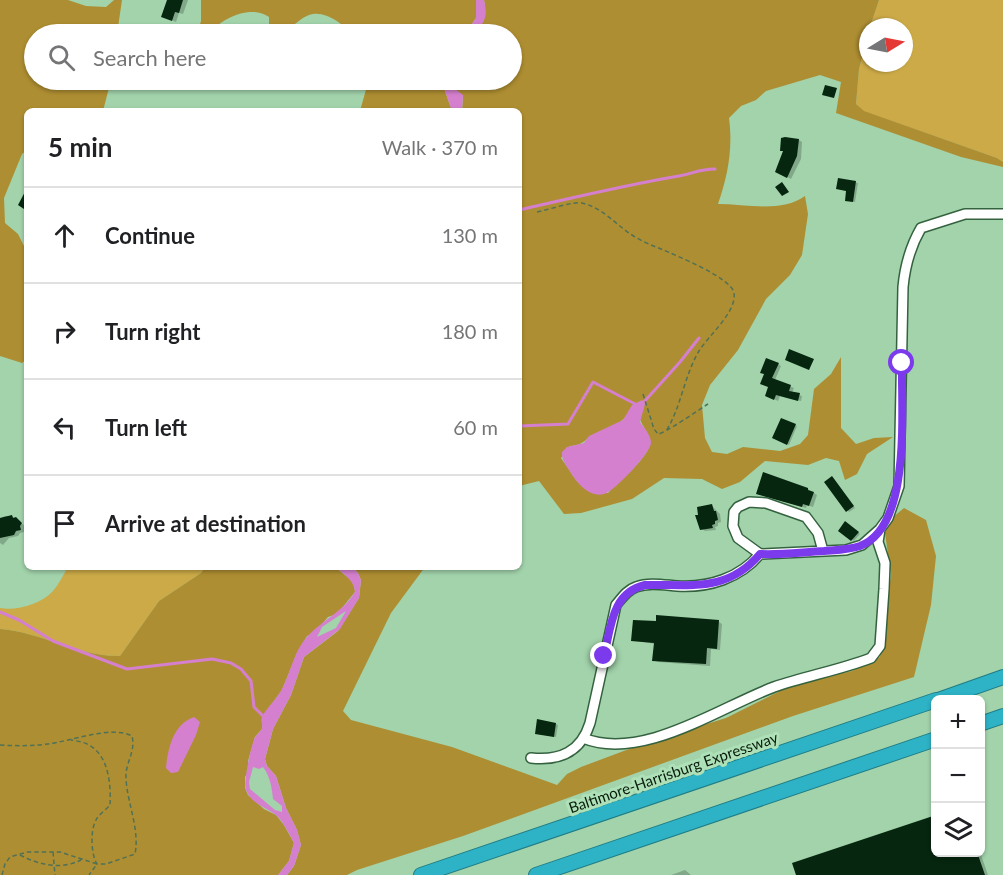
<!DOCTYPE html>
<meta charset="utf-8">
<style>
body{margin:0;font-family:Lato,sans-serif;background:#f2f2f2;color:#202124}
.controls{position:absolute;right:18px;bottom:18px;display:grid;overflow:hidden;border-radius:9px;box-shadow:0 2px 4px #0004}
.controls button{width:54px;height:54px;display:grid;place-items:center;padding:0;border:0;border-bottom:2px solid #e0e0e0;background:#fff;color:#202124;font:30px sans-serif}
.compass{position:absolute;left:859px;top:18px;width:54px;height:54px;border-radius:50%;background:#fff;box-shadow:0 2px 4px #0004;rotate:80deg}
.stop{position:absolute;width:18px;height:18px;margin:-14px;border:4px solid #7c3aed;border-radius:50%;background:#fff}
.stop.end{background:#7c3aed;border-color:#fff;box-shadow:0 2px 6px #0008}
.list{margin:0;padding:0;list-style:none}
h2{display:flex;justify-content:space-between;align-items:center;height:78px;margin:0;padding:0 24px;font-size:26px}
h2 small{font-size:20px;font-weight:400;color:#757577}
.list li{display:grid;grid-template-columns:39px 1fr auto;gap:18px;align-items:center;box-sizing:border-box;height:96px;padding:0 24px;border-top:2px solid #e0e0e0}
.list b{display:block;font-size:22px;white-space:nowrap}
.list em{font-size:20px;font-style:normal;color:#757577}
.icon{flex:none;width:33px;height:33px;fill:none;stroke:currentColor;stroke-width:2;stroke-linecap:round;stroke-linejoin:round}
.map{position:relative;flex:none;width:1003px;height:875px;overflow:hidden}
.search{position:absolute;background:#fff;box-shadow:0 2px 4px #0004;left:24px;top:24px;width:498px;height:66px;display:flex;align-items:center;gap:15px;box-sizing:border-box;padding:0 21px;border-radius:33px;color:#757577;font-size:22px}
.panel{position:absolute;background:#fff;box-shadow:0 2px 4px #0004;left:24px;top:108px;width:498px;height:462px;border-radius:9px}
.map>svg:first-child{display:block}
.green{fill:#ccaa47}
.forest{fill:#ae8e32;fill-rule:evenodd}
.water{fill:#d580ce;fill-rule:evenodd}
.shadow{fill:#0003}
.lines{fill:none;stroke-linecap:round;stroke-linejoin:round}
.stream{stroke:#d580ce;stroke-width:3}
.building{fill:#06260f}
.minor-casing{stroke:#34623f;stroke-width:12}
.highway-casing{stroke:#207d85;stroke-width:16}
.path{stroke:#507156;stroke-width:1.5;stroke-dasharray:4.5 3;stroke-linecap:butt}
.minor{stroke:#fff;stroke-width:9}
.highway{stroke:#2db2c6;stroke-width:14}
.route{stroke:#7c3aed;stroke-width:8}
.labels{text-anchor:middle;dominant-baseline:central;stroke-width:6;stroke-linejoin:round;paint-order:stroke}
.street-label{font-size:15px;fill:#081b0c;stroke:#afe1b8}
</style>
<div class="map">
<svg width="1003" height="875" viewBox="0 0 1003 875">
<rect width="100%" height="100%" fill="#a2d3ab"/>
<!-- green -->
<path class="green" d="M879,0H1003V162L997,158L863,111L856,104L859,69L868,36V63H904V27H870Z
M68,567H205L201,573L159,601L120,656C79,657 41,632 0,629V608C17,611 41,604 53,591C59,584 63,575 68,567Z"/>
<!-- forest -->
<path class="forest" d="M0,0H68L86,6L106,7L114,0H122L117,34H34V80H111L103,111H27V150L22,154L4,198L5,223L18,234L27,252V359L22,363L0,356Z
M201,0H476V18L465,34H352C343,24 324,9 309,15C303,17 298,22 292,26L290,34H269V17C252,4 220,18 210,34H197L201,21Z
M484,0H879L870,27H868V36L859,69L856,104L864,111L997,158L1003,162V167L961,157L836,113L841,82L820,75L766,91L756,100L741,106L729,118C733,148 728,175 718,204C746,204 782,213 805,196L808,214L802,255L790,275L766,299L738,350L710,385L702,405L705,438L712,452L727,454L743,447L780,451L800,444L808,435L814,389L831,374L841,357V428L856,444L874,438L893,437L867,454L857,474L845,480L839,461L826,458L808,465L765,461L740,482L722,489L702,479L664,478L632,499L581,513L564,514L539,481L519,486V111H462L463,96L443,80H512V34H474C484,22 487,17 484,0ZM644,406L640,419C642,426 649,433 650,441C651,457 618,481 608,493C577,491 578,481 561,458L570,446C585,445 584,439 595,434C608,428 624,424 630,410Z
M160,80H202V87L170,85Z
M366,80H434L433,82L444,88L452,111H360L367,86Z
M904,508L926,520L936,556L931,605L914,677L793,716L463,836L357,870L347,875H287L294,866L301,845L297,830L286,808L276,776L267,766L265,759L273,729L291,695L304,657L338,631L359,598L361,580L358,573L352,567H425L391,613L343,711L351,720L452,747L557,785L567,774L581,767L645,743L726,718L794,684L852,671L880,657L891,575L885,533L892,518Z
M205,567H335L350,579L354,585L355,592L337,614L328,617L313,634L307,636L297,653L282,690L263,716L262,729L255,737L248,761V772L245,777V788L248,795L264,809L276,815L284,825L294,843L289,861L278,875H0V629C41,632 79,657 120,656L159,601L201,573Z"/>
<!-- water -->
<path class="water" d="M476,0H484C488,18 485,21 474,34H465L476,18Z
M434,80H443L463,95L462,111H452L444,88L434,85L433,82Z
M642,400L645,404L640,422C644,428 651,435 651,443C651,452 614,492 604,494C590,498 577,483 571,473C567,466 561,460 562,452L567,447L584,443L589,436L623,420L632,405Z
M335,567H352L358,573L361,580L359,598L340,629L304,657L291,695L273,729L265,759L267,766L276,776L286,808L297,830L301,845L294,866L287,875H278L289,861L294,843C289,834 285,824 277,816C267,807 252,805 246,790C243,783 251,746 255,737C256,736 260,732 261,730C264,726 260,722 262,717C267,707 278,698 283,687C291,671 294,652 306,638C322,620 342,613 355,592C354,580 344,574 335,567ZM346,611L336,628L317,637L322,627ZM253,767L259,769L263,767C270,776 272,788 273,799L282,806V812L275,810L250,789L249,782Z
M194,717L200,722L196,735L178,772L171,773L166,768C168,749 173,724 194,717Z"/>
<!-- shadow -->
<path class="shadow" d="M170,0H188L183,14L179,13L176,22L167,18Z
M783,140H799L802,142L801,159L791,179L777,171L785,152Z
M839,180L858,183L855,202L849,201L848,191L838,189Z
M778,364L781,366L775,380L794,388L792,393L802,396L801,401L780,396L778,401L766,395L770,387L762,383Z
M781,419L797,426L789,445L774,438Z
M834,479L855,508L849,512L826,482Z
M808,489L817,495L813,507L807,505L806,508L758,494Z
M712,506L720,514L721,522L718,523V526L715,527L716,530L705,531L702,529Z
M5,516H12L25,526L24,532L20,533L18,536L9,538L3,545L0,543V518Z
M846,523L860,534L854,541L840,530Z
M719,622L722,624L720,650L711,649L710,666L658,662L654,660L655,644L633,640Z
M556,724L558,725L556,737L538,734Z
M936,852H980L988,875H797Z
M685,870L691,875H671Z"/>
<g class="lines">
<!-- stream -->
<path class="stream" d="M519,210C572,198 625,185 679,176C693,174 698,169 715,169
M643,403L680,362L699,338
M519,426L568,424L593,382L637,405
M0,612L19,620L53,641L127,669L212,659L231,663L241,669L251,681L254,707L264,717"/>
</g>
<!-- building -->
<path class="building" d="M167,0H183L179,13L175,12L172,21L161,17Z
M825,85L837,88L834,98L822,95Z
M785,137L799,139L797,156L787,178L775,172L783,151H780L781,138Z
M838,178L856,181L853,202L845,201L846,191L836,189Z
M782,182L789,192L782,196L775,187Z
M27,188V211L18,205Z
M789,349L814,359L809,370L785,360Z
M766,358L779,363L772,378L791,385L789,391L800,393L798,401L776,395L774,400L765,396L768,387L760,384L764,374L760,373Z
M781,418L796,424L787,445L772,438Z
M763,472L808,488V490L814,492L809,506L803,504L802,507L756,494Z
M832,476L854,506L846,512L824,482Z
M712,504L714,511H716L718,520L715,521V524L712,525L713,528L700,530L695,515H698L697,507Z
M12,515L13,518L16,517L22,523L20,526L21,530L16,531L14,535L0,538V518Z
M845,521L859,532L851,541L838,531Z
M656,615L719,620L717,649L707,648L706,664L652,661L654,643L631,641L633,620L656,621Z
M537,719L556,723L554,737L535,734Z
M936,815V852H977L985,875H796L792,863Z"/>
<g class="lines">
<defs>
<path id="minor" d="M760,554L738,538L733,526L734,512L738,507L749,502L766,503L806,517L818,533L823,551
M583,738C642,762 720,707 774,687C806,676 840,670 871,658L880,646L884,589L885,563L878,542L880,529
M531,758C560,761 581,752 590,723L616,605C622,598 627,590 636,587C649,582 664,585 677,586C709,588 740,578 760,554L846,550L862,545L880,529L888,518L899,486L903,287C905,266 910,247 921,228L965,214H1003"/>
<path id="highway" d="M938,700L1003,677
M980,724L1003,716
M421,875L936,700
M536,875L936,739"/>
</defs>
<!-- minor casing -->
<use href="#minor" class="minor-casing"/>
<!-- highway casing -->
<use href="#highway" class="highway-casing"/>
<!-- path -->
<path class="path" d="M537,212C548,210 573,201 582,203C603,208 615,224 632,235C641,241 651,245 661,249C675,255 732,278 734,293C737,312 708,336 699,351C684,376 681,408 666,431
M643,394L654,429L658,434C664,434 700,409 708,404
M0,745C16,746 32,746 48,744C71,741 112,725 132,736C136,752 125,763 126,778C127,803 140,829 135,854L106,864H97C91,854 90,831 96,820C98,815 106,810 110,805C111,785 109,756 89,745C84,742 77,741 71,740
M53,852L55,875
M20,855C39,865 61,870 81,860
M2,875L5,864L10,857L27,852H60L97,864L89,875"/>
<!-- minor -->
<use href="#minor" class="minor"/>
<!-- highway -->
<use href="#highway" class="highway"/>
</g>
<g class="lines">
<!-- route -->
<path class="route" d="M604,656C611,628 611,593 645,585C690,584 727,593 760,554C782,555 803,552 824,551C836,550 848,550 860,546C912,527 901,409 902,363"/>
</g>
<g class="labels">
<!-- street labels -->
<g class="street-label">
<text transform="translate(673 772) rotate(-19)">Baltimore-Harrisburg Expressway</text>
</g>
</g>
</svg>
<div class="controls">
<button>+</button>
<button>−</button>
<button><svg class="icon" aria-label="layers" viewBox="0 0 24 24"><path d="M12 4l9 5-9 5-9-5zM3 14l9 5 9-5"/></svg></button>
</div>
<svg class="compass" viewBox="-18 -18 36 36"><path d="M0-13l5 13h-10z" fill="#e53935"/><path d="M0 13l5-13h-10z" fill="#757577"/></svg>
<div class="stop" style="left:902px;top:363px"></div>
<div class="stop end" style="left:604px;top:656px"></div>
<div class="search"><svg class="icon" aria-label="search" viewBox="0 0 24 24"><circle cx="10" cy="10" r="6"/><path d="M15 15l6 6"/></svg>Search here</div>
<section class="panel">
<h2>5 min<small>Walk · 370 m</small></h2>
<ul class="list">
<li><svg class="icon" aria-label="ahead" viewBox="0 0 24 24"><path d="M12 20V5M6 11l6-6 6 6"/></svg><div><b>Continue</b></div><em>130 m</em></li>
<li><svg class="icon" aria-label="right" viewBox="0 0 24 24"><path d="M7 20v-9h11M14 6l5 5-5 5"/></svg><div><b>Turn right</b></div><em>180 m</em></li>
<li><svg class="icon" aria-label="left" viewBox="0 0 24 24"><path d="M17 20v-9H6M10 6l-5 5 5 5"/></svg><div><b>Turn left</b></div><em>60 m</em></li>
<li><svg class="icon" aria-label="arrive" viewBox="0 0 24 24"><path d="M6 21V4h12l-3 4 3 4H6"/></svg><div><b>Arrive at destination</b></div></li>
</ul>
</section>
</div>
